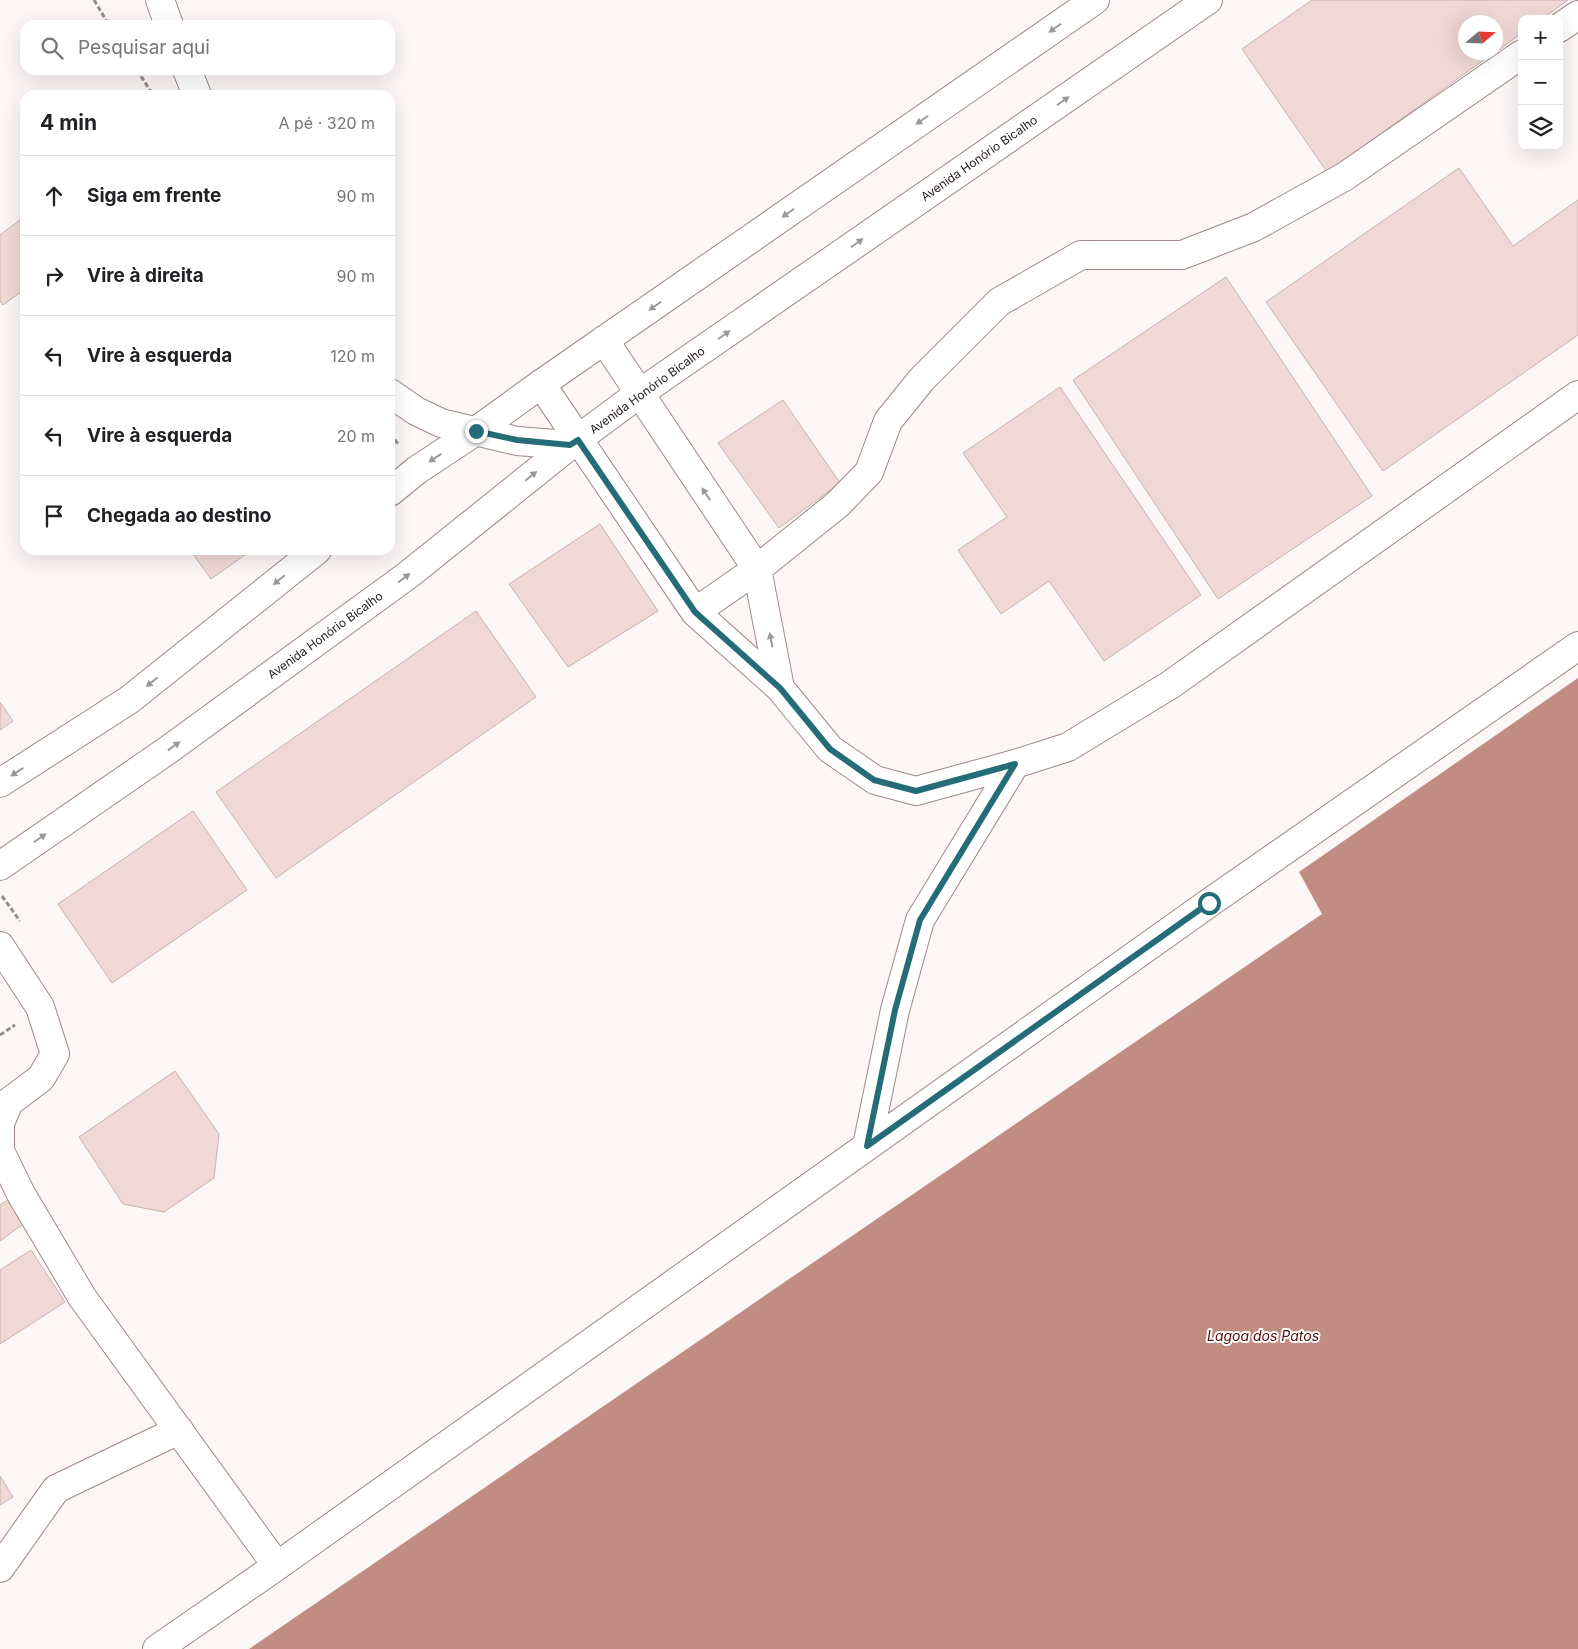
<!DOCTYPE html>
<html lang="pt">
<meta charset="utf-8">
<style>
body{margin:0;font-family:Inter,sans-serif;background:#f2f2f2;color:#202124}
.controls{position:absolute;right:15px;top:15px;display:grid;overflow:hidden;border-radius:10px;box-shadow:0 5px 20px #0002}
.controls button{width:45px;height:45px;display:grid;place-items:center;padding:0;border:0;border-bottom:1px solid #e0e0e0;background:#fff;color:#202124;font:25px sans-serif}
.compass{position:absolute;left:1458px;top:15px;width:45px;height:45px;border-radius:50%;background:#fff;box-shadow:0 5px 20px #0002;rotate:71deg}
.stop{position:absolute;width:15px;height:15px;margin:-11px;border:4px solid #246c78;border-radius:50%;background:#fff}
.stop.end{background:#246c78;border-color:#fff;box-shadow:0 1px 5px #0008}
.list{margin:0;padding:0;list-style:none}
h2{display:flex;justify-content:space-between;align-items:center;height:65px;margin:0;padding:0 20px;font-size:21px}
h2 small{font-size:16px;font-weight:400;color:#757577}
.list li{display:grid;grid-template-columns:32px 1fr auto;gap:15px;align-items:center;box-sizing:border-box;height:80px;padding:0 20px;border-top:1px solid #e0e0e0}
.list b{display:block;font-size:19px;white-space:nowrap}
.list em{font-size:16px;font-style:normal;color:#757577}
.icon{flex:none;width:28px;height:28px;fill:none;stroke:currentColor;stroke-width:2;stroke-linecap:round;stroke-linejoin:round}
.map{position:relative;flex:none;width:1578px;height:1649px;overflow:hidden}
.search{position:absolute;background:#fff;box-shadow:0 5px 20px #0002;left:20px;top:20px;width:375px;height:55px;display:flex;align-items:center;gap:12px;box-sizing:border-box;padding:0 18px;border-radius:15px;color:#757577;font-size:19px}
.panel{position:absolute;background:#fff;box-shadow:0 5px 20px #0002;left:20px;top:90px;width:375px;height:465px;border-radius:15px}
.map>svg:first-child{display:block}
.water{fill:#c18c82}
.building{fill:#f0d9d4;stroke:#c8b2ad}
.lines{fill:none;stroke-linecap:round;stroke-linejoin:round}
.minor-casing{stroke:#9e8985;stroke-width:30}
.major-casing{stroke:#9e8985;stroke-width:30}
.path{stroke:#968f8e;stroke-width:3;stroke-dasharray:5 2.5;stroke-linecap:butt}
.minor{stroke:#fff;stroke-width:28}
.major{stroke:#fff;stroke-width:28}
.oneway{fill:#9c9898}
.route{stroke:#246c78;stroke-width:6}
.labels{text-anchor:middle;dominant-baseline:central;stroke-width:4;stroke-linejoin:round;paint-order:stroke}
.street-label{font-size:12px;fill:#231b1a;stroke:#fff}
.water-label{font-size:14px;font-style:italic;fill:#4e0e07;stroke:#fff}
</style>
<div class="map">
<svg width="1578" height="1649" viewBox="0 0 1578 1649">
<rect width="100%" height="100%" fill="#fcf7f6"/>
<!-- water -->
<path class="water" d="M1578,678V1649H249L1322,914L1299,872Z"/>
<!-- building -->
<path class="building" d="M1312,0H1568L1542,19H1522V33L1496,52V22H1466V52H1495L1327,172L1242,49Z
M1459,168L1513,246L1578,200V335L1383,471L1266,302Z
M25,216V289L3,305L0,301V235Z
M1226,277L1372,496L1218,599L1073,380Z
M1060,387L1201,595L1104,661L1049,581L1001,614L958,550L1007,517L963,453Z
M783,400L840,483L779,528L718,443Z
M600,524L658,611L568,667L509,584Z
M190,550H252L211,579Z
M476,611L536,697L276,878L216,792Z
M0,702L13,721L0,730Z
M193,811L247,890L112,983L58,904Z
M175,1071L219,1134L214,1178L164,1212L123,1204L79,1137Z
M9,1199L26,1222L0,1241V1205Z
M31,1250L65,1302L0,1344V1270Z
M0,1476L13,1497L0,1505Z"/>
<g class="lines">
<defs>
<path id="minor" d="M1559,28L1578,15
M604,340L757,569L780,688
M541,384L695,612L780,688L830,749L875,780L916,791L1015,764L1068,747L1170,685L1578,395
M390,492L417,470L476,431
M695,612L757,569L838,504L869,472L888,421L922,379L999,302L1081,255H1182L1254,227L1344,177L1522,54
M0,783L129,700L317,550
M0,866L168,750L408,575L570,445
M0,946L40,1007L55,1054L41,1078L9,1102L0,1123V1151L21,1194L82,1297L277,1566
M867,1146L895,1010L920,920L1015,764
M0,1568L56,1489L179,1430
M157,1649L277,1566L1209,903L1578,646"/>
<path id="major" d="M160,0L169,25
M187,70L197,95
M390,393L416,411L441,423L517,441L570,445L640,393L1208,0
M476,431L541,384L1095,0"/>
</defs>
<!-- minor casing -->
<use href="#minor" class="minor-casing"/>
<!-- major casing -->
<use href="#major" class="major-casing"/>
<!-- path -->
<path class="path" d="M94,0L109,25
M137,70L153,95
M390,434L399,445
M2,896L20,921
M0,1035L15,1025"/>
<!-- minor -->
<use href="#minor" class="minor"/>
<!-- major -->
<use href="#major" class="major"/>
</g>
<!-- one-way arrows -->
<defs><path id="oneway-solid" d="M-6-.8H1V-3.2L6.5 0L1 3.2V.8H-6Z" transform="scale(1.25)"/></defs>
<g class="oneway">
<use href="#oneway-solid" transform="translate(1055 28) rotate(145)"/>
<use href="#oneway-solid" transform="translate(1063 101) rotate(-35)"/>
<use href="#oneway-solid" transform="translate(922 120) rotate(145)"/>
<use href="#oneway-solid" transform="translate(788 213) rotate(145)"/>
<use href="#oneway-solid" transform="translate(857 243) rotate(-35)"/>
<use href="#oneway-solid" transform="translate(655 306) rotate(145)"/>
<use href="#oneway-solid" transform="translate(724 335) rotate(-35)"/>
<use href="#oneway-solid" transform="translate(435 458) rotate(147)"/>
<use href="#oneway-solid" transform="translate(531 476) rotate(-39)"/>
<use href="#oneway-solid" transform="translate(706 494) rotate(-124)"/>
<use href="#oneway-solid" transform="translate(404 578) rotate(-37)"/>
<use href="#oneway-solid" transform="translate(279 580) rotate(141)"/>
<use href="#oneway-solid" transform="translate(771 640) rotate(-101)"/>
<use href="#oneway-solid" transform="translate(152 682) rotate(141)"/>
<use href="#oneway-solid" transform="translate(174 746) rotate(-36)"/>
<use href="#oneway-solid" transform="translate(17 772) rotate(147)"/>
<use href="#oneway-solid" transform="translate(40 838) rotate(-35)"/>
</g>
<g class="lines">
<!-- route -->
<path class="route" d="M476,431L517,440L570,445L578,440L695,612L780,688L830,749L874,780L916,791L1015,764L920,920L895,1010L867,1146L1209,903"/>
</g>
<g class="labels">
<!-- street labels -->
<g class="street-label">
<text transform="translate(979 158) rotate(-35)">Avenida Honório Bicalho</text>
<text transform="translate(647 390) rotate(-36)">Avenida Honório Bicalho</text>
<text transform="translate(325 635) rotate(-36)">Avenida Honório Bicalho</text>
</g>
<!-- water labels -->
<g class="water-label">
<text x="1263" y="1335">Lagoa dos Patos</text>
</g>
</g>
</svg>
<div class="controls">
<button>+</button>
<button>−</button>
<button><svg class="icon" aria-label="layers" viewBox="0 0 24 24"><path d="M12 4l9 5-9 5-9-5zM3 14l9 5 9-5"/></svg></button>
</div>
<svg class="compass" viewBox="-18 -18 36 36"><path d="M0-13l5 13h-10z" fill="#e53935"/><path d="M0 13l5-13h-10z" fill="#757577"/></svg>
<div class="stop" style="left:1209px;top:903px"></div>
<div class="stop end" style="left:476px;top:431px"></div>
<div class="search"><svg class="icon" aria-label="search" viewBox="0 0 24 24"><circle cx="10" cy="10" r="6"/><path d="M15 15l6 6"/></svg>Pesquisar aqui</div>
<section class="panel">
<h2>4 min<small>A pé · 320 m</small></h2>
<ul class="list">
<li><svg class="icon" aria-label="ahead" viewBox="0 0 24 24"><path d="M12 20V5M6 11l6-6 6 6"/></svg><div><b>Siga em frente</b></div><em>90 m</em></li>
<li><svg class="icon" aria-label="right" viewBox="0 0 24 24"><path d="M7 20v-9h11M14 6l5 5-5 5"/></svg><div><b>Vire à direita</b></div><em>90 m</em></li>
<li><svg class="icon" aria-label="left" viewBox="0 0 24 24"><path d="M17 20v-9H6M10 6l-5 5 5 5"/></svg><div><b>Vire à esquerda</b></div><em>120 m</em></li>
<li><svg class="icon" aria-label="left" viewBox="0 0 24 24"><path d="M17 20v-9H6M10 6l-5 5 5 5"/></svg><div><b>Vire à esquerda</b></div><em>20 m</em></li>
<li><svg class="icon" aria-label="arrive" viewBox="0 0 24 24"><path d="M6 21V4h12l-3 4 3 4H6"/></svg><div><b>Chegada ao destino</b></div></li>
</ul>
</section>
</div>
